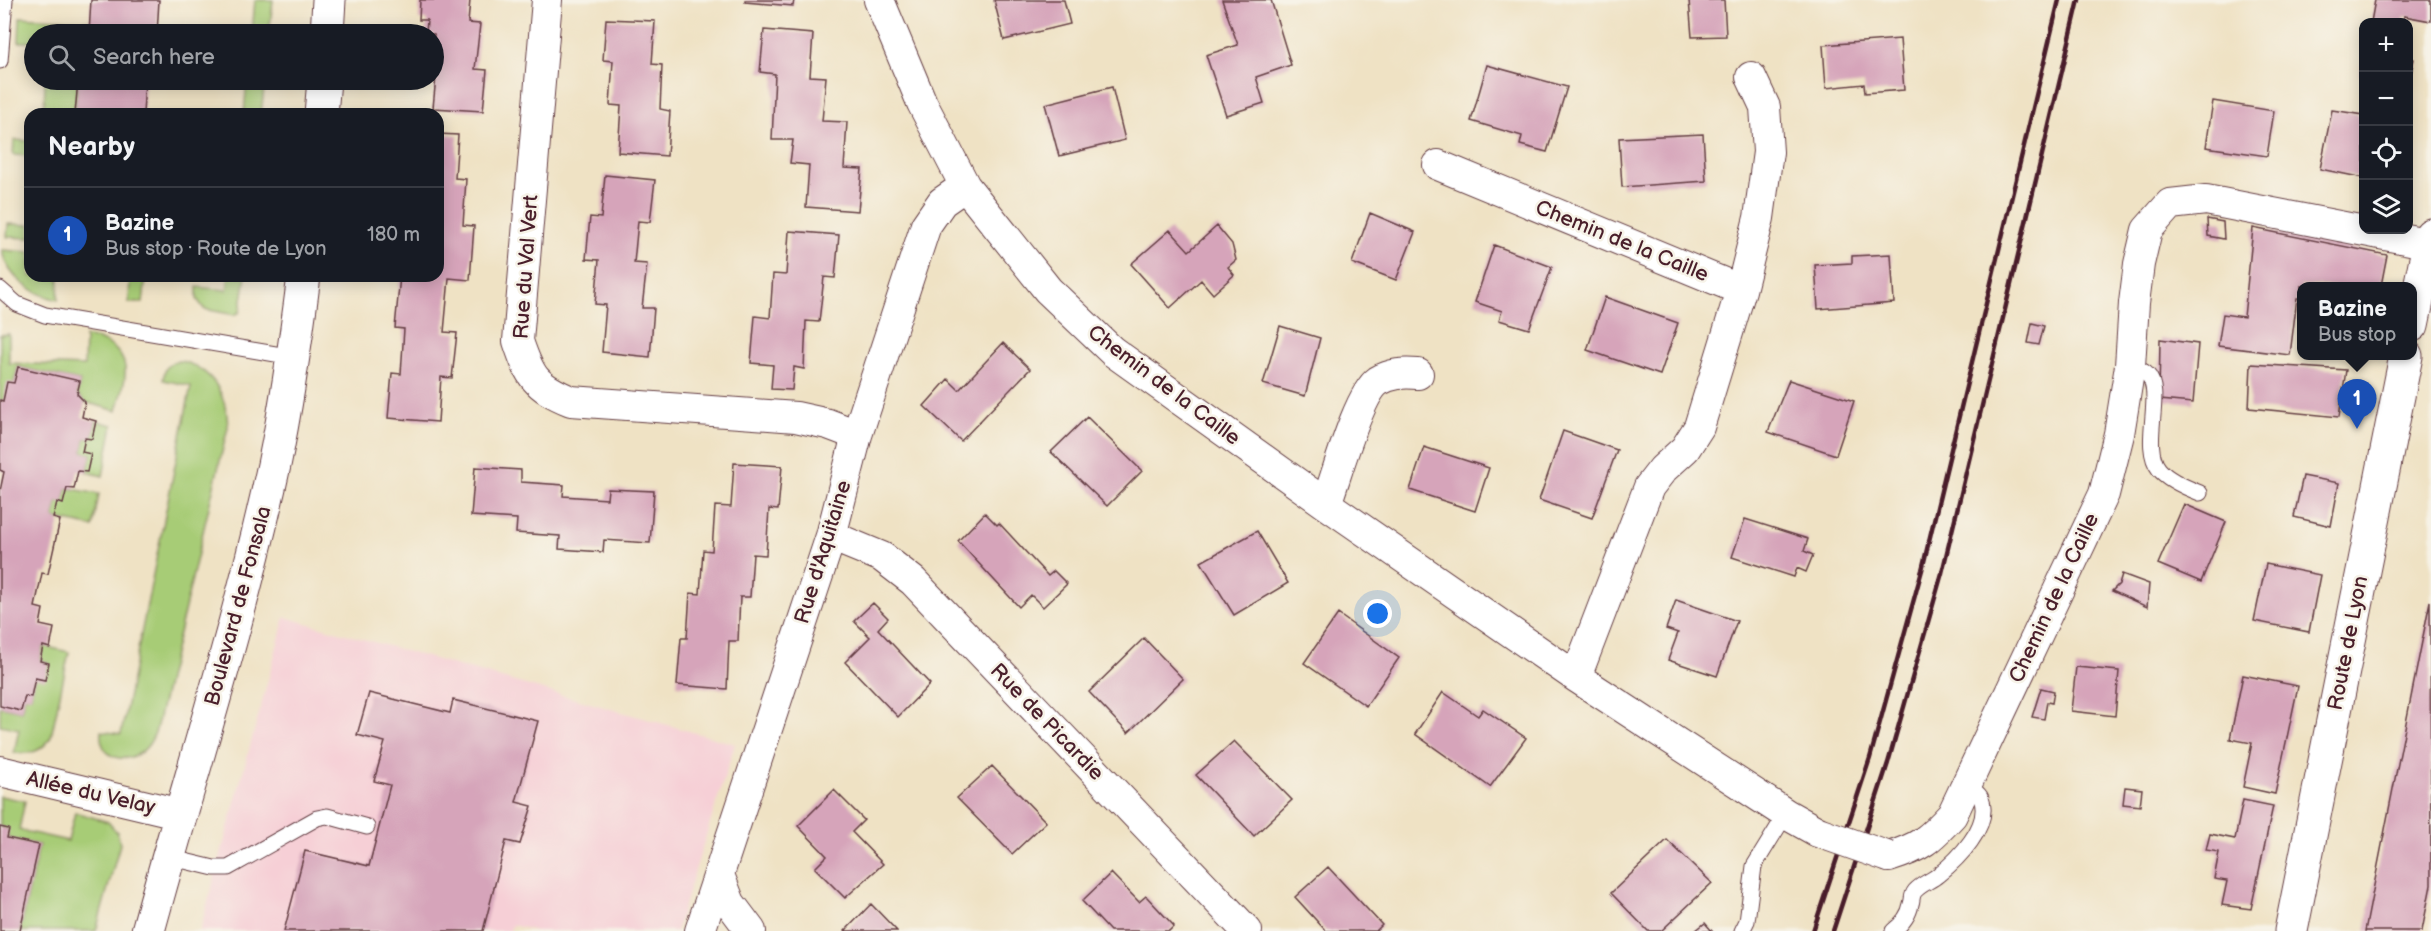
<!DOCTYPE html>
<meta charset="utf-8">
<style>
body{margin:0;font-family:"Balsamiq Sans",sans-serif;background:#242831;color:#f1f3f6}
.controls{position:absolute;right:18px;top:18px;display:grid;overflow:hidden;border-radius:12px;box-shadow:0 3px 15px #0003}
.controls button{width:54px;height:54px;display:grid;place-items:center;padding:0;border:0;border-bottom:2px solid #363941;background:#171b24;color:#f1f3f6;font:30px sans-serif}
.you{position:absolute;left:1378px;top:614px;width:21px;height:21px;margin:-15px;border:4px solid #fff;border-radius:50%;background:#1a73e8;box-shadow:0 0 0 9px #1a73e833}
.badge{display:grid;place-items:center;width:39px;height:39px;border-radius:50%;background:#1a73e8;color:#fff;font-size:20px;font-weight:700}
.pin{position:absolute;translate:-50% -50px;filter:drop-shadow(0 2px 3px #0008)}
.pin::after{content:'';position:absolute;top:32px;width:21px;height:18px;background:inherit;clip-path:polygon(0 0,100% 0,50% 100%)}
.popup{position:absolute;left:2297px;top:282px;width:120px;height:78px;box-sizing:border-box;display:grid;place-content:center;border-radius:12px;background:#171b24;filter:drop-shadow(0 2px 4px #0005);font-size:20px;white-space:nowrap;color:#9ea1a6}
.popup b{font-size:22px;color:#f1f3f6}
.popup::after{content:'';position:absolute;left:50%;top:100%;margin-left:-12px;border:12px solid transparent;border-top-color:#171b24}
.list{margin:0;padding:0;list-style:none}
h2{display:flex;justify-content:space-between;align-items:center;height:78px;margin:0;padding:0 24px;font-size:26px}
h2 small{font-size:20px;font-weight:400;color:#9ea1a6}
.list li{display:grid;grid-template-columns:39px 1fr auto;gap:18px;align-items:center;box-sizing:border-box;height:96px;padding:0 24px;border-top:2px solid #363941}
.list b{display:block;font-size:22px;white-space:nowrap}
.list p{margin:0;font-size:20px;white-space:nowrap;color:#9ea1a6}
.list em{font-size:20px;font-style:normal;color:#9ea1a6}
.icon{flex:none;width:33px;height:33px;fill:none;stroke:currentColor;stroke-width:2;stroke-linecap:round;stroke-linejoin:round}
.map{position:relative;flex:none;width:2431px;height:931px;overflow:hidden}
.search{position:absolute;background:#171b24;box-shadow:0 3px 15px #0003;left:24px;top:24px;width:420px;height:66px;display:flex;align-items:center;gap:15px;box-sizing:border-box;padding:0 21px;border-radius:33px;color:#9ea1a6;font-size:22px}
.panel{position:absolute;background:#171b24;box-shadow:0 3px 15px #0003;left:24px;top:108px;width:420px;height:174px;border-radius:18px}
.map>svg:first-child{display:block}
.built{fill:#f6cfd6}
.green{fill:#a7cc76;stroke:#787650;stroke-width:1.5}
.building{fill:#d6a4ba}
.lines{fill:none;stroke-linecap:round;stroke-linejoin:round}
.service-casing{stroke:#633c42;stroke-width:17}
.minor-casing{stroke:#633c42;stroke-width:32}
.tertiary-casing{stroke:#633c42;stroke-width:35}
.secondary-casing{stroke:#633c42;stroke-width:35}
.service{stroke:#fff;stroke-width:15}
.minor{stroke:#fff;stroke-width:30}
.tertiary{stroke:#fff;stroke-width:33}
.secondary{stroke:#fff;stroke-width:33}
.rail{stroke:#4a1f2b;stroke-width:4.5}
.minor-bridge-casing{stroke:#633c42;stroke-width:32;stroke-linecap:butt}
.minor-bridge{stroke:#fff;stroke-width:30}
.labels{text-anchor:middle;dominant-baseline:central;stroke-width:5;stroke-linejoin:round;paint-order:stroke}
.street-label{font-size:21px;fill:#4a1f2b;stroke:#f7f3e8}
</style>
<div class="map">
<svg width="2431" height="931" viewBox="0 0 2431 931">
<rect width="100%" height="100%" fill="#f7f3e8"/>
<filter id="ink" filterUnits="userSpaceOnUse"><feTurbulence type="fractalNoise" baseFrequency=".0167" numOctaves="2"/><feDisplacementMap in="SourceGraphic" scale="12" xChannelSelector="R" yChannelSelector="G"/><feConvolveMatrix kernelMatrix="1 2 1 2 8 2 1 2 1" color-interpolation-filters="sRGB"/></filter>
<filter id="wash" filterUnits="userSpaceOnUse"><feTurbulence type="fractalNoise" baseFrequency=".008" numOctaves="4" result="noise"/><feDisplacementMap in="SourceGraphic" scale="24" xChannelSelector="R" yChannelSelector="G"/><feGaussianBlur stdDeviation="1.35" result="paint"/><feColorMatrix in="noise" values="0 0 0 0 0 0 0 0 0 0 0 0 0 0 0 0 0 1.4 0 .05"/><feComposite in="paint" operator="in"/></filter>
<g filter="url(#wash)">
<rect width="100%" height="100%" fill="#efe2c4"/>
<!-- built -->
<path class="built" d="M285,617L735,744L676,931H536L512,925L510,931H200Z"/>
<!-- green -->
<path class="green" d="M255,0H273L269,34H252Z
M20,17L90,21L89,34H34V42H19Z
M45,80H78L75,114H44Z
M247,80H265L261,114H244Z
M14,140L30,141V156L13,155Z
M8,224L30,225V238L7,237Z
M2,250L30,252V276H59L58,300C33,294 7,278 2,250Z
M130,276H146L143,303H129Z
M229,276H246L240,312L235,315L204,309L197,299V287L227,290Z
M9,334V363L84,366L85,337C102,337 122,349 125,367C127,380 120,398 117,411L85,402L77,394L80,381L18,367L14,383L3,401L0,400V335Z
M181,361C213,369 227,395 228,427L156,730C154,735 152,740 149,744C133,767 98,762 101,731L121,734L191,386L163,380C165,367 168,362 181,361Z
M96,421L113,425L103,476L87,472L91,454L82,452L85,438L92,439Z
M67,488L99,494L93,527L53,518L57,502L63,503Z
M43,646L69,652L51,737C42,752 31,754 14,753L19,729L0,725V706L21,711L25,696H31L35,678L49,663L40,661Z
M0,796L25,801L19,830L68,841L75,812L108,822L117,832L120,844L96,931H20L39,845L7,838L8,829L0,827Z"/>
<g id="blocks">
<!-- building -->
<path class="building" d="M91,0H159L157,34H89Z
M420,0H470L468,23L480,24L475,69L487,70L483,111L433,108L437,66L434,65V34H426L427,20H419Z
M745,0H794L793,6L745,2Z
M994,0H1064L1070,24L1004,40Z
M1222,0H1271L1291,65L1256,77L1264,103L1226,115L1206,55L1238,45Z
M1689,0H1724L1726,36L1692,37Z
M2375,0H2431V21L2404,16L2403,22H2371Z
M606,19L655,21L652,64L662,65L660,109L670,111L667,156L618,152L621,106L610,105L613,61L603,60Z
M764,30L813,34L810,76L826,77L822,121L847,122L844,168L862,169L858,211L806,207L809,165L790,163L793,140H772L775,74L760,72Z
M1900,39L1904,90L1865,93L1864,84L1826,88L1823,45Z
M2409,58L2414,59L2410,79H2409Z
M2362,62H2364V76L2360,75Z
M1487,65L1567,87L1547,152L1520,145L1522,136L1471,121Z
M78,80H145L143,114H75Z
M1112,87L1125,140L1059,156L1045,104Z
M2213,101L2274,111L2267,156L2206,147Z
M2332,110L2364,115V178L2320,169Z
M438,134L458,135L455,178L466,179L463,225L474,226L470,280L449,278L444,332L457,333L452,378L441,377L438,422L388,418L392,373L401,374L404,329L395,328L400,276H438Z
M1703,134L1706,181L1622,187L1619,138Z
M605,175L655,180L650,222L638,221L634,263L647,264L642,308H654L650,357L602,352L606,305L595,304L599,260L586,259L590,217L601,218Z
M1370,213L1415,232L1396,280L1352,263Z
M2207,219L2223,222L2224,239L2208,236Z
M1217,226L1232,244L1236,260L1228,267L1234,275L1213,294L1201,280L1170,308L1131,264L1170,230L1189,251Z
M2253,228L2387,255L2381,286H2301V298H2297L2290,355L2218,346L2223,314L2244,317Z
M789,231L839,235L835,278L824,277L819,322L806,321L804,369L794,367L792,390L771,389L773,365L751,363L755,316L770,318L773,274L786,275Z
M1494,245L1552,267L1529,329L1499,320L1502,311L1475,302Z
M1891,254L1894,303L1818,309L1815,265L1852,263V256Z
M1605,297L1678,323L1660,375L1587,350Z
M2032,323L2044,326L2039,345L2028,343Z
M1280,326L1320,338L1305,396L1263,384Z
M2160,339L2198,344L2193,403L2159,400Z
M1003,343L1030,369L961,441L924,406L948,379L959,390Z
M2251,364L2346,370L2339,417L2249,408Z
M18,367L80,381L77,394L85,402L82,417L96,421L92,439L85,438L82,452L91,454L87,472L78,471L74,489L67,488L63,504L57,502L53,518L60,520L48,574L42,573L35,607L43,609L40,625L54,628L50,648L43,646L40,661L49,663L45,680L35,678L31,697L25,696L21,711L0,706V491L4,472L0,470V400L3,401L7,382L14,383Z
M1789,380L1854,401L1836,455L1768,432Z
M1087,417L1142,471L1107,506L1051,452Z
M1563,431L1617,450L1592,518L1539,500Z
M1424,447L1489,468L1475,511L1410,490Z
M734,463L782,466L778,510L769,509L766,555L753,554L750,597H740L738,641H729L727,689L677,685L681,638H687L690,593L700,594L703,550L712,551L715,506L731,507Z
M475,467L521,470V482L564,485L563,496L607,499L608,489L654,491L650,543L604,540L603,552L559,549L560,536L516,533L517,519L471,516Z
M2303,476L2339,483L2331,526L2294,517Z
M2184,504L2226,522L2201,582L2158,564Z
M985,513L997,525L999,523L1048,576L1054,571L1067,584L1043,607L1031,595L1019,607L958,541Z
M1745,519L1808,539L1804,551L1813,555L1806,572L1797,568L1794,577L1732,557Z
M1257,531L1288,583L1234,615L1201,562Z
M2266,564L2320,575L2309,632L2254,621Z
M2122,574L2149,584L2147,607L2112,591L2119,584Z
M1676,600L1737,621L1717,676L1668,660L1678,633L1666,629Z
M2430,601L2431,885L2422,931H2365Z
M873,603L888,618L878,629L930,684L898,717L845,662L870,637L854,621Z
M1338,614L1399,658L1366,706L1304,663Z
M1144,638L1183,679L1128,733L1089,692Z
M2076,667L2119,671L2115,716L2071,711Z
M2243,675L2298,686L2275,794L2243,787L2252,743L2230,739Z
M2041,688L2054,691L2052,703L2047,702L2044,719L2032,717Z
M1443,692L1478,716L1483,709L1526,738L1490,787L1415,734Z
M369,693L450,713L453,700L538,721L516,802L532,806L520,844L506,841L483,931H284L305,851L369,866L390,785L374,781L385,742L357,735Z
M1234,741L1292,800L1254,836L1196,775Z
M992,766L1046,822L1012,854L957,798Z
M2125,787L2142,789L2140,806L2123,804Z
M834,790L864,820L852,832L883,864L845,898L815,868L827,856L798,826Z
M2243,800L2273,806L2251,909L2222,905L2227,881L2214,879L2219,852L2206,850L2210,834L2235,839Z
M0,827L9,829L7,838L39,845L20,931H0Z
M1667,840L1712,883L1661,931H1648L1611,893Z
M1328,867L1382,925L1376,931H1326L1295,897Z
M1111,873L1139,902L1146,896L1174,926L1169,931H1110L1082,901Z
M871,904L897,931H845Z
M1705,923L1712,931H1695Z"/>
</g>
</g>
<g filter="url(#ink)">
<use href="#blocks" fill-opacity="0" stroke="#633c42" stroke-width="1.5"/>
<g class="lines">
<defs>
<path id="service" d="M0,61L5,0
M0,289L17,304L45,315L293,357
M2130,366C2135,368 2144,370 2147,374C2165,392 2140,446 2159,469C2168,480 2187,488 2200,493
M168,857L214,868H228L317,818L327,816L367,827
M1742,931L1747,921L1754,866L1786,814
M1893,931C1902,924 1909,916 1911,904C1913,899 1911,896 1915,891C1921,884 1931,881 1938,875C1957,860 1992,826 1981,798C1979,793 1972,789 1968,785"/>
<path id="minor" d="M547,0L518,341C530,377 535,386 571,401L796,417L828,424L857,435
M879,0L922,103L965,186L1048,290L1112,351L1326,504L1576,677L1786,814L1818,832
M1438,165L1741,290
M1326,504C1336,478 1358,395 1378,381C1391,373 1404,373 1418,374
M831,536L882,557L913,581L1247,931
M1576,677L1649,487L1663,469L1685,449L1699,427L1741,290L1759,218L1768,152L1765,107L1751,77
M0,771L181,814
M1889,857C1921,847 1930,839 1952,815L2104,494L2119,434L2130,366L2134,303L2139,264L2147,230L2170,204L2206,200L2431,244
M719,875L730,903L751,931
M700,931L831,536L857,435L926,225L942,202L965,186"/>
<path id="tertiary" d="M327,34L329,0
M321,114L324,80
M148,931C190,776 240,622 274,465C287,403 296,339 304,276"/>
<path id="secondary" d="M2412,325L2431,235
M2291,931L2406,356"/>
</defs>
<!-- service casing -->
<use href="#service" class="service-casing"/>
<!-- minor casing -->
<use href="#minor" class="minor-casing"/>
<!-- tertiary casing -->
<use href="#tertiary" class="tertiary-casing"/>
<!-- secondary casing -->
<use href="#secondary" class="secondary-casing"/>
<!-- service -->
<use href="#service" class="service"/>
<!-- minor -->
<use href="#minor" class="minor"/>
<!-- tertiary -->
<use href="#tertiary" class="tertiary"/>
<!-- secondary -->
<use href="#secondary" class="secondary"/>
<!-- rail -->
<path class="rail" d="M1813,931L1870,758L1922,570L2059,0
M1833,931L1888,763L1942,573L2079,0"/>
<defs>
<path id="minor-bridge" d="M1818,832L1889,857"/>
</defs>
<!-- minor-bridge casing -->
<use href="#minor-bridge" class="minor-bridge-casing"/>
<!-- minor-bridge -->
<use href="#minor-bridge" class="minor-bridge"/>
</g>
</g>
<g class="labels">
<!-- street labels -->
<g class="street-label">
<text transform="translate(1622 241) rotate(22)">Chemin de la Caille</text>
<text transform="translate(526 267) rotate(-86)">Rue du Val Vert</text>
<text transform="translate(1164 385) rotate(37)">Chemin de la Caille</text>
<text transform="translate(823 552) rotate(-73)">Rue d'Aquitaine</text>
<text transform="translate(2054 598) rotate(-65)">Chemin de la Caille</text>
<text transform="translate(238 606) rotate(-75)">Boulevard de Fonsala</text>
<text transform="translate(2348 643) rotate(-79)">Route de Lyon</text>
<text transform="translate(1047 722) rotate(46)">Rue de Picardie</text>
<text transform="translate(91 793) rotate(13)">Allée du Velay</text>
</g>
</g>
</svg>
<div class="controls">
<button>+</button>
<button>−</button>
<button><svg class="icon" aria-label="locate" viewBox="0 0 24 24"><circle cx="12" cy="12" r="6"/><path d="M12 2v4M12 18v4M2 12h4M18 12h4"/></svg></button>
<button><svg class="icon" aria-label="layers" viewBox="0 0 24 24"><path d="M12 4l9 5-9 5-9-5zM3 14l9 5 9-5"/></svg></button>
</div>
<div class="you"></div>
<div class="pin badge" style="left:2357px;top:429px;background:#1a4fb4">1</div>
<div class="popup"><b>Bazine</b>Bus stop</div>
<div class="search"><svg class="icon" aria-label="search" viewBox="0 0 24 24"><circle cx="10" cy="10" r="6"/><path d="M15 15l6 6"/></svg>Search here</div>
<section class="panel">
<h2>Nearby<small></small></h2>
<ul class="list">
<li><span class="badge" style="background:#1a4fb4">1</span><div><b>Bazine</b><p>Bus stop · Route de Lyon</p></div><em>180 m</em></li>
</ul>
</section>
</div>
